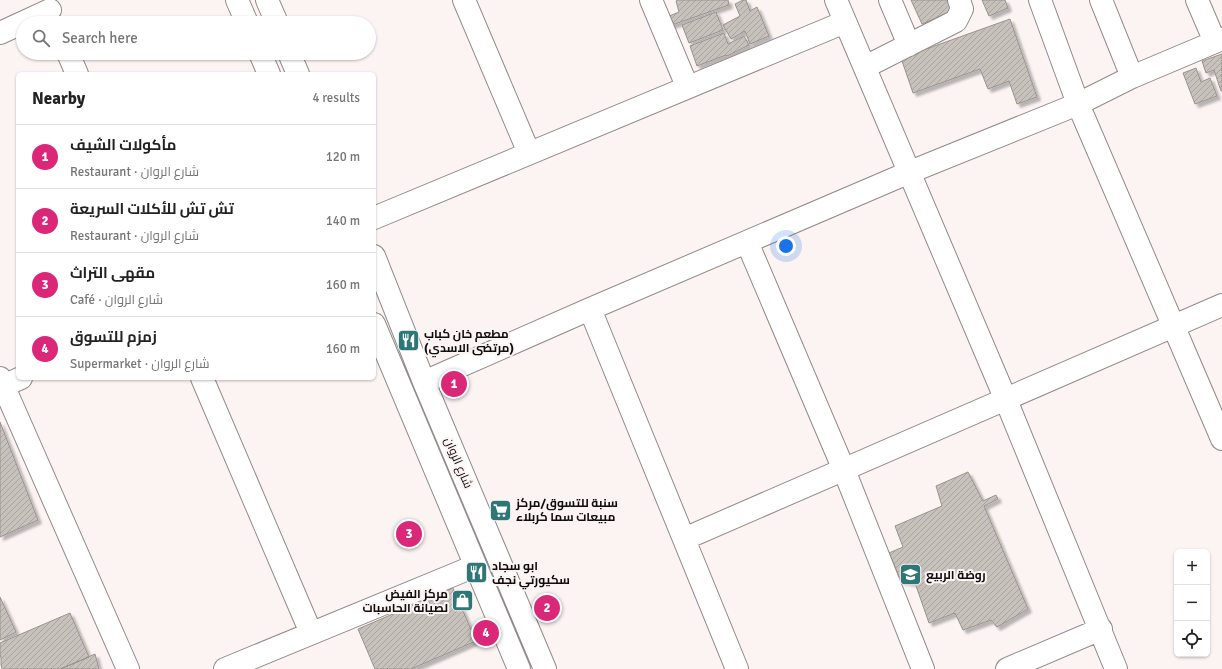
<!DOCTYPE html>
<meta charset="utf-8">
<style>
body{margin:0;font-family:Signika,Cairo,sans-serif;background:#f2f2f2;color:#222}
.controls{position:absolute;right:12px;bottom:12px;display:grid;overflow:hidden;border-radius:6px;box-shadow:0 1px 3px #0004}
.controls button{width:36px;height:36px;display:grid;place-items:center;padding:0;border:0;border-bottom:1px solid #e0e0e0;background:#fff;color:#222;font:20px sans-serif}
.you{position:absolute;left:786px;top:246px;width:14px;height:14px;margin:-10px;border:3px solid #fff;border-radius:50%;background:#1a73e8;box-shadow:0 0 0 6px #1a73e833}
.badge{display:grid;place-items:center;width:26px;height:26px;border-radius:50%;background:#db2777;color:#fff;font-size:13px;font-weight:700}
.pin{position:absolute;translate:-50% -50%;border:2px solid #fff;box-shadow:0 1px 4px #0006}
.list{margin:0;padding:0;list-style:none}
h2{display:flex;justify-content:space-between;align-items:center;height:52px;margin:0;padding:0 16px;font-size:17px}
h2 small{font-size:13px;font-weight:400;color:#767676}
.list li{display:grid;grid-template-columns:26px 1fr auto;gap:12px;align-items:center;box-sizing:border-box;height:64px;padding:0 16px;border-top:1px solid #e0e0e0}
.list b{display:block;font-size:15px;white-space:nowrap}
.list p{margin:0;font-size:13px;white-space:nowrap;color:#767676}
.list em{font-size:13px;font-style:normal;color:#767676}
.icon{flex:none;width:22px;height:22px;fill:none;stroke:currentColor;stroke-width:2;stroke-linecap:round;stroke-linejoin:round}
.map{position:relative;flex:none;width:1222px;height:669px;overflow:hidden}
.search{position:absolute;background:#fff;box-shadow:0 1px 3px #0004;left:16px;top:16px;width:360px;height:44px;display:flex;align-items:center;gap:10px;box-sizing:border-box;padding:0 14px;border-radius:22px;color:#767676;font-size:15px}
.panel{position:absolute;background:#fff;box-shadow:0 1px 3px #0004;left:16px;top:72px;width:360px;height:308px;border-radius:6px}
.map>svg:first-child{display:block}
.building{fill:url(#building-hatch);stroke:#99938f;filter:url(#shadow)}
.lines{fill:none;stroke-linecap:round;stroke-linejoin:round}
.minor-casing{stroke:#928b8a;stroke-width:24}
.minor{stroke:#fff;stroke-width:22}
.labels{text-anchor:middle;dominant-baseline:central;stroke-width:4;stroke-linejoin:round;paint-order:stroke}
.poi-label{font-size:12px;font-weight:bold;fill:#0e0c0c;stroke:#fcf3f3;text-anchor:start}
.street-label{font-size:12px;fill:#0e0c0c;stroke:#fcf3f3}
</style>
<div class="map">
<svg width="1222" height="669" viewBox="0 0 1222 669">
<defs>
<pattern id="building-hatch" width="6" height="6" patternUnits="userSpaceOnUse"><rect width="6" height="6" fill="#c7c1bc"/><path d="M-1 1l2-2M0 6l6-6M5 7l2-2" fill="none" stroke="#aaa5a0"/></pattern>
<filter id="shadow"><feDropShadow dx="3.5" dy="3.5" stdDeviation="1" flood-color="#0004"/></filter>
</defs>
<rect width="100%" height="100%" fill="#fcf3f3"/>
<!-- building -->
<path class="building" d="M678,0H728L729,5L666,27L662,19L679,12L676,1Z
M743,0H746L750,11L757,7L769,36L750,44L745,31L731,39L723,25L740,16L735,4Z
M911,0H953L957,9L922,24Z
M982,0H1005L1008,8L989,16Z
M716,12L723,30L689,43L682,25Z
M1010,19L1037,97L1017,104L1009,81L988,89L980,69L913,93L901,58Z
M724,33L728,44L744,36L749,45L727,56L726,55L697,66L690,46Z
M1222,54V91H1221L1214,70L1206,73L1202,61Z
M1196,68L1201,82L1210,78L1217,96L1195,104L1183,73Z
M0,422L38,520L0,537Z
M968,472L983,501L996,495L998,499L984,506L1028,609L997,627L991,620L963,630L955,613L929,623L915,583L901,581L889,553L903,547L895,526L942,506L936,486Z
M453,588L476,641L411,669H375L358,629Z
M0,597L16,632L0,640Z
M70,613L89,657L60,669H2L1,665V658L0,654V643Z
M95,654L99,669H61Z"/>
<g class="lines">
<defs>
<path id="minor" d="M237,0L247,23
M267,0L277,23
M464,0L529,153
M651,0L687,86
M836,0L1006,400L1116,669
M890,0L909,45
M1040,0L1078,104L1222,439
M1101,0L1132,77
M1197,0L1215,42
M0,33L50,10
M68,53L77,74
M260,53L269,74
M289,53L298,74
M865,67L956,21L962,9L959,0
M374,218L845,22
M747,242L844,470L923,669
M374,256L424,382L545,669
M590,309L737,669
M374,324L519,669
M0,378L128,669
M202,378L311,633
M424,382L590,309L910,172L1078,104L1132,77L1222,39
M3,386L21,378
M684,539L1222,305
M225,669L475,566
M1007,669L1101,629"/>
</defs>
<!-- minor casing -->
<use href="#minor" class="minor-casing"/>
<!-- minor -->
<use href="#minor" class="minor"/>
</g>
<!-- icons -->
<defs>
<symbol id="restaurant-square" viewBox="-11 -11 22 22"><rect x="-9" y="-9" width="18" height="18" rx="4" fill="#2d7776" stroke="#fcf3f3"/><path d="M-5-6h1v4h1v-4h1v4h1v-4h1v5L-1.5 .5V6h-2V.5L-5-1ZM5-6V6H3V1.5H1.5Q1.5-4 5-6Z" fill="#fff"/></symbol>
<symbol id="supermarket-square" viewBox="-11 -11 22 22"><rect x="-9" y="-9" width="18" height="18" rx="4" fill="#2d7776" stroke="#fcf3f3"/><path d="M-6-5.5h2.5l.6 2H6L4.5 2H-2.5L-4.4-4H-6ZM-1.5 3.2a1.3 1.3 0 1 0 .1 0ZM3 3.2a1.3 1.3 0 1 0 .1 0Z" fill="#fff"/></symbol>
<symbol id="school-square" viewBox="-11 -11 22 22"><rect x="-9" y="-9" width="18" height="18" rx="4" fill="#2d7776" stroke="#fcf3f3"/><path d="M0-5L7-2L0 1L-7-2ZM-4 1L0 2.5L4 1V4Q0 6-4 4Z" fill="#fff"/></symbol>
<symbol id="shop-square" viewBox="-11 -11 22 22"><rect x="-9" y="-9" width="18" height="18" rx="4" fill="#2d7776" stroke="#fcf3f3"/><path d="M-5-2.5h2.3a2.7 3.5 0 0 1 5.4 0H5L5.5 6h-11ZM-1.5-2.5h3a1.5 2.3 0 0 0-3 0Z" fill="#fff"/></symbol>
</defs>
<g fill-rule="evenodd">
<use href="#restaurant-square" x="396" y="328" width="25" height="25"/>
<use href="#supermarket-square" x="488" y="498" width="25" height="25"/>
<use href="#restaurant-square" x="464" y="560" width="25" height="25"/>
<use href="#school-square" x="898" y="562" width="25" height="25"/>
<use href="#shop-square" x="450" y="588" width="25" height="25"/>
</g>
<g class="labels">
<!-- poi labels -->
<g class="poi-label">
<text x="424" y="334">مطعم خان كباب<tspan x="424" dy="14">(مرتضى الاسدي)</tspan></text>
<text x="516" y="503">سنبة للتسوق/مركز<tspan x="516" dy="14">مبيعات سما كربلاء</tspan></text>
<text x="492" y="566">ابو سجاد<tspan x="492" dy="14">سكيورتي نجف</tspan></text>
<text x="926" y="575">روضة الربيع</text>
<text x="448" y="594" text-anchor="end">مركز الفيض<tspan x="448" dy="14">لصيانة الحاسبات</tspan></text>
</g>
<!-- street labels -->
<g class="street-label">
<text transform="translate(458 463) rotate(67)">شارع الروان</text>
</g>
</g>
</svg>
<div class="controls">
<button>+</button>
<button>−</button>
<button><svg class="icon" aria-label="locate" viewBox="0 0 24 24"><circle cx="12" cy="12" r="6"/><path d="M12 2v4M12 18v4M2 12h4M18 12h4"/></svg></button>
</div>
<div class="you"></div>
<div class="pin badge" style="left:454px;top:384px">1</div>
<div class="pin badge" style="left:547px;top:608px">2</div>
<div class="pin badge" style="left:409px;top:534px">3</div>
<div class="pin badge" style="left:486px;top:633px">4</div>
<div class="search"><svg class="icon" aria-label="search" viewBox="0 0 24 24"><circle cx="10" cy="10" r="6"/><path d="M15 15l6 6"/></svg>Search here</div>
<section class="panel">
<h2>Nearby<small>4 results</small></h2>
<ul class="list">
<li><span class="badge">1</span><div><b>مأكولات الشيف</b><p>Restaurant · شارع الروان</p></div><em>120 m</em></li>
<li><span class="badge">2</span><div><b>تش تش للأكلات السريعة</b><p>Restaurant · شارع الروان</p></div><em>140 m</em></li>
<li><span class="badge">3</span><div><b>مقهى التراث</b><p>Café · شارع الروان</p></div><em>160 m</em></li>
<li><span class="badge">4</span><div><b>زمزم للتسوق</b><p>Supermarket · شارع الروان</p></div><em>160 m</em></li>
</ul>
</section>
</div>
